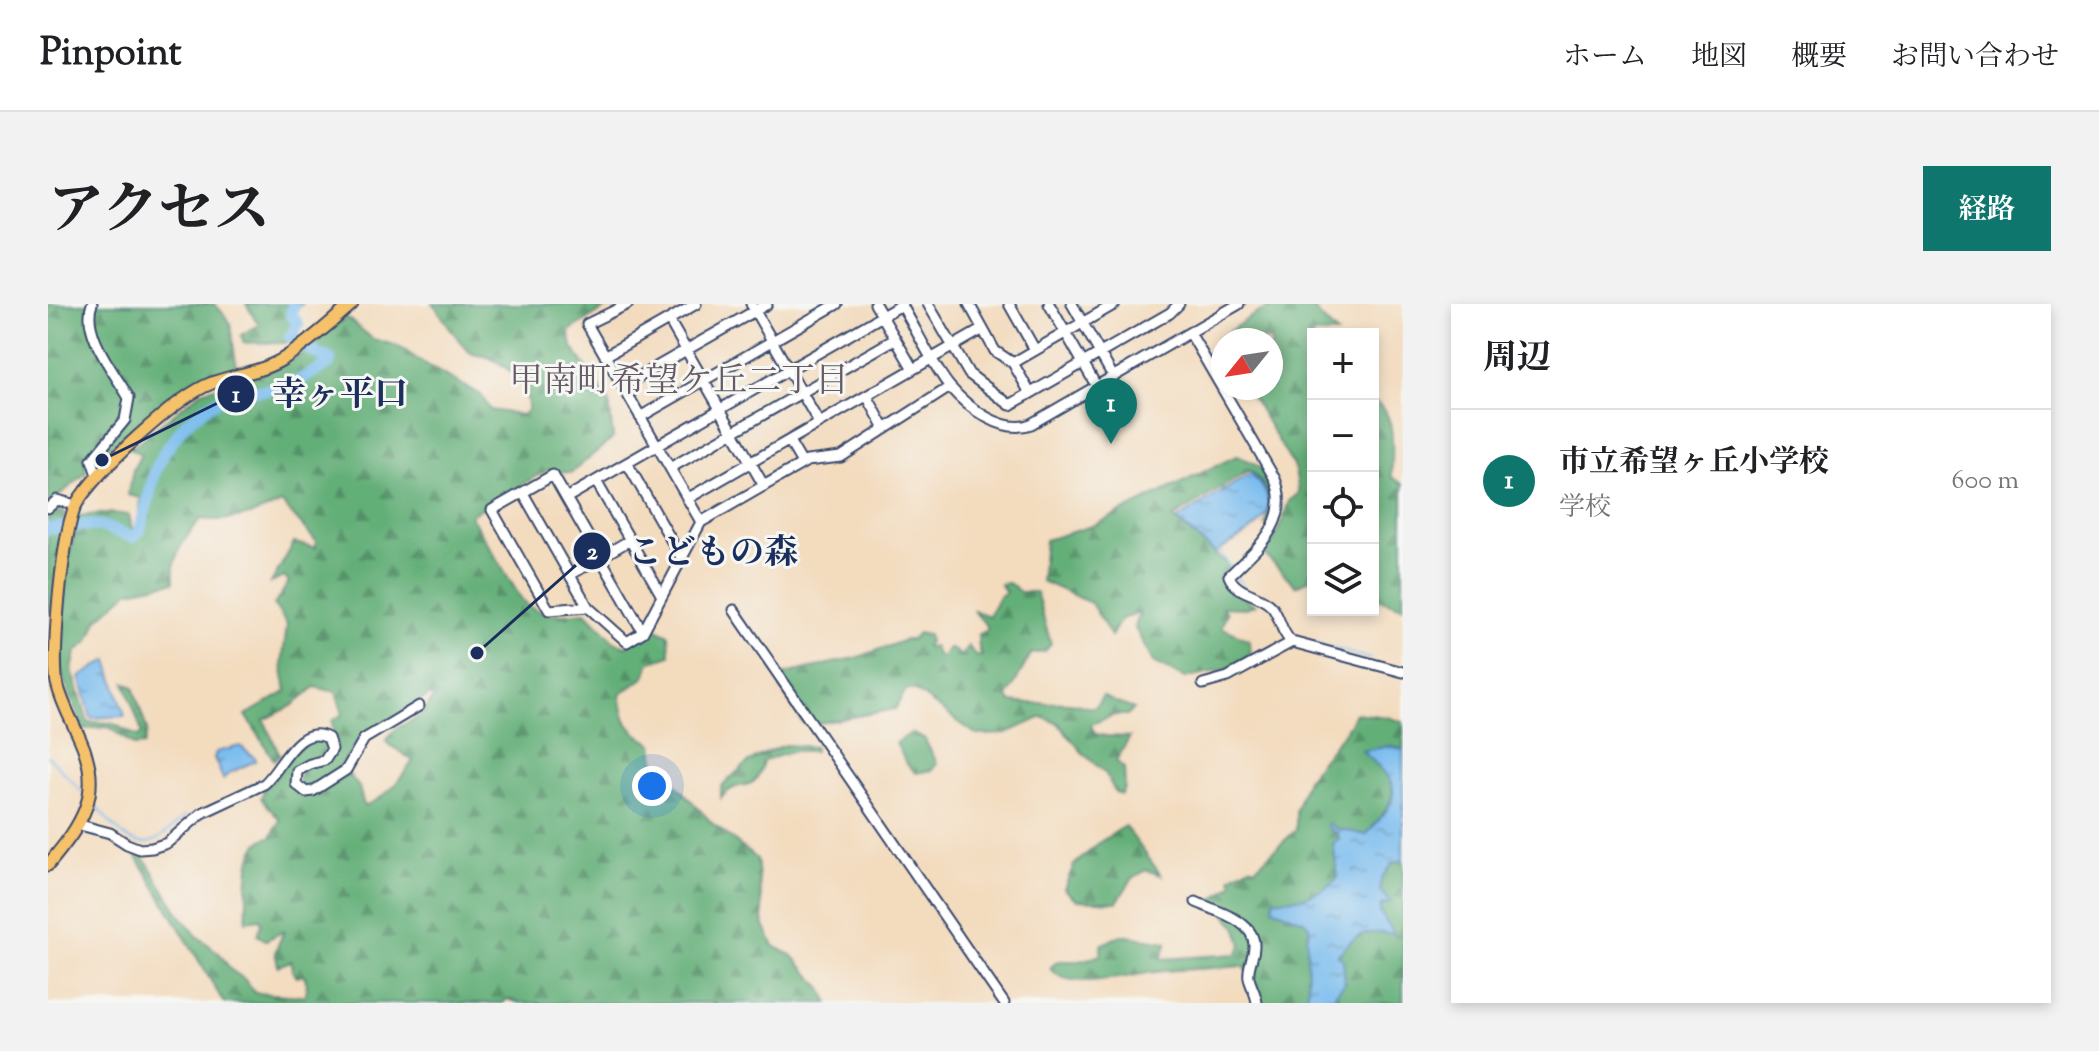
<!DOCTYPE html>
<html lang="ja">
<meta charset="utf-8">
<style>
body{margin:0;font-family:"Sorts Mill Goudy","Noto Serif JP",serif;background:#f2f2f2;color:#202124}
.controls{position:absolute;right:24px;top:24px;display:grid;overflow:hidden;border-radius:0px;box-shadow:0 4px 12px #0003}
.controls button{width:72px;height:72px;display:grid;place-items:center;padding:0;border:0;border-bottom:2px solid #e0e0e0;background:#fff;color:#202124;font:40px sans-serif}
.compass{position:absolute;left:1163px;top:24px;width:72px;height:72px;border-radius:50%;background:#fff;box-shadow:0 4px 12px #0003;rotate:240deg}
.you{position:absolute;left:604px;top:482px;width:28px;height:28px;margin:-20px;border:6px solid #fff;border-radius:50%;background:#1a73e8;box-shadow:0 0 0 12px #1a73e833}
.badge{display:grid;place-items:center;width:52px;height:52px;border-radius:50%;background:#0f766e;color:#fff;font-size:26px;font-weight:700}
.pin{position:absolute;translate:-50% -66px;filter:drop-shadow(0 2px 4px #0008)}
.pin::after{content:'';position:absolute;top:42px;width:28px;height:24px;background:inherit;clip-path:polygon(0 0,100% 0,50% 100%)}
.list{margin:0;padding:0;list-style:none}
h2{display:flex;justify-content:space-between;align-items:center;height:104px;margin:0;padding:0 32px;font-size:34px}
h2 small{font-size:26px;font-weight:400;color:#757577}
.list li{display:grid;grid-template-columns:52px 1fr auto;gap:24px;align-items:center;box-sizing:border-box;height:144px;padding:0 32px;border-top:2px solid #e0e0e0}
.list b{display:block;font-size:30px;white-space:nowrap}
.list p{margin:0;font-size:26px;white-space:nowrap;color:#757577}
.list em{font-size:26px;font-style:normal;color:#757577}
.icon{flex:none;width:44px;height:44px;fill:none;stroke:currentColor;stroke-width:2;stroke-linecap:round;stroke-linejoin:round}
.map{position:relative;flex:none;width:1355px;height:699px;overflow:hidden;border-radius:0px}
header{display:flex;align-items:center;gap:48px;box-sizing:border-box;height:112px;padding:0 40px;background:#fff;border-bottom:2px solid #e0e0e0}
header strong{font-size:38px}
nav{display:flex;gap:44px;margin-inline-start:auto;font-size:28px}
.intro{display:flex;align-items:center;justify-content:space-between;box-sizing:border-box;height:192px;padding:0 48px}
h1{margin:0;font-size:56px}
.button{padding:20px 36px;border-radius:0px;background:#0f766e;color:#fff;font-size:28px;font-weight:700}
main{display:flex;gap:48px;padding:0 48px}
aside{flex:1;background:#fff;border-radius:0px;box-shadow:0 4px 12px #0003}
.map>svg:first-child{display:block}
.forest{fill:url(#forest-firs);stroke:#3f6f6b;stroke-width:2}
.water{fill:url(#water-ripples);stroke:#4a75a6;stroke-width:2}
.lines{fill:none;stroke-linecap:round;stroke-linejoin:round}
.stream{stroke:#78bbee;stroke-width:2}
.river{stroke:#78bbee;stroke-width:12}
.minor-casing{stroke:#3b496c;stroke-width:13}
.major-casing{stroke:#3b496c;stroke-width:15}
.minor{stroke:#fff;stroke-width:9}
.major{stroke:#f5c16b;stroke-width:11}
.labels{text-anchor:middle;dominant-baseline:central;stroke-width:6;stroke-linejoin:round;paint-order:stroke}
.neighbourhood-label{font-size:34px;fill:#665b67;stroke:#f6f6f2}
.leader{fill:none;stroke:#1b2f5e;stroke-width:3}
.callout-dot{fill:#1b2f5e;stroke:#f6f6f2;stroke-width:3}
.mark-label{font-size:24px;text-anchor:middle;font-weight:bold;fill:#fff}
.callout-label{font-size:34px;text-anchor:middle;font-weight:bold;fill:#1b2f5e;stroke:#f6f6f2;stroke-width:6;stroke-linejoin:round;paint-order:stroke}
</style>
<header>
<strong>Pinpoint</strong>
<nav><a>ホーム</a><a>地図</a><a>概要</a><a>お問い合わせ</a></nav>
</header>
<div class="intro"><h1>アクセス</h1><a class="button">経路</a></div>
<main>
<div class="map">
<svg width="1355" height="699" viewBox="0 0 1355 699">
<defs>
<pattern id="forest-firs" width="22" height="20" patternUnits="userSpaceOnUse" patternTransform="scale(2)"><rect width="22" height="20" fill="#63af78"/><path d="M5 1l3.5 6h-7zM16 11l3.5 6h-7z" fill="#518f66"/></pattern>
<pattern id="water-ripples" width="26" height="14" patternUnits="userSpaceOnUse" patternTransform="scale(2)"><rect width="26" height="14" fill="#78bbee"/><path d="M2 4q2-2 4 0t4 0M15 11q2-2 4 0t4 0" fill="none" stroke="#6298c4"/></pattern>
</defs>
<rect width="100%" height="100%" fill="#f6f6f2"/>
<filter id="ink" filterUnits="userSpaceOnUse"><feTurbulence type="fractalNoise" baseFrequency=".0125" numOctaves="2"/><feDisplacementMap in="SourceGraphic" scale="16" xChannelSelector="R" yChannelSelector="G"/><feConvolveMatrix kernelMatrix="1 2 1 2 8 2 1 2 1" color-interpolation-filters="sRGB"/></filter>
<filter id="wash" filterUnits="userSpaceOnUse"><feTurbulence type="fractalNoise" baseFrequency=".006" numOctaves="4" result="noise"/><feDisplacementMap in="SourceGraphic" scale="32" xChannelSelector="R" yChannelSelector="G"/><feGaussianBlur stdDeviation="1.8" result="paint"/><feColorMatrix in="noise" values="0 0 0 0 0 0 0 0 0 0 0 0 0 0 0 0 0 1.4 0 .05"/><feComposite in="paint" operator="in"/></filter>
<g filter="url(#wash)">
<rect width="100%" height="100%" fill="#f3dbbe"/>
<!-- forest -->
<path class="forest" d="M0,0H167L182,18L189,66L144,78L78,134L37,156L38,169L0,201Z
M198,0H254L240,10L251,35C239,42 212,37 196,39L193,31L211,21Z
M385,0H565L521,27L524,43L561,96L565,134L523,169L500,166L422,211L474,296C492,315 514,310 538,308L567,338L578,342L602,322L621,331L622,351L602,358L597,373L572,390C576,418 579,426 605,440L607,458L665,520L709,555L716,622L726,642L745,652L773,683L781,699H472L459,695L455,699H176L84,544L94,550L131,610L149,632L171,649L183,666L196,675L207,689L257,692L259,680L256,671L249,673L244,667L243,657L230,662L227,648L236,627L218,636L209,631L214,619L212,615L198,617C201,594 193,537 223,533L232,516L213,494L217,483L228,473L240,452L268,432L274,434L282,443L274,454L250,463L244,473C247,487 253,490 266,492L300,469L311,483L316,502C340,493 351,477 365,457L338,438C348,417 360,423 374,410C378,407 382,399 385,394L382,391L339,419L314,431L288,468L260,486L253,483L250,474L255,465L287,448L284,417L295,410L288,388L267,383L244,402L216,416L232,452L226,456L198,411L239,387L234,361L239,320L226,301L241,278L236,273L223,279L246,239L268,244V237L234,199C206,211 183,219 153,215C136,235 123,250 126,278L81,287L49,316L41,337L28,348L24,366L40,418L64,419L90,433L94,429L77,379L85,383L99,426L96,441L86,442L61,423L35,425L12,365L17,273L30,212L63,209L81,211L84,225L90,223L93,194L80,191L85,166L93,150L82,145L154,87L227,65L252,51L298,13L325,35L350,42L378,61L433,91L442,106L475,111L480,105C481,82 462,63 442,54C436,51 429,52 423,49C415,44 393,10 385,0Z
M1262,2L1289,30H1265V274L1248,282L1217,251L1232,222L1241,197L1251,189L1247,165L1199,84H1223V36H1175V43L1170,35C1183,27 1211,4 1226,3C1242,2 1245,11 1262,2Z
M1325,97C1351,110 1343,147 1344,173L1355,180V303L1325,293Z
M1188,152C1194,154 1201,156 1207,160C1226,171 1228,203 1221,221H1217C1227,195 1221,185 1202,166L1125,214L1181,261L1174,281L1207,301L1197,304L1174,303L1179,309L1173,323L1201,336L1203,350L1182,364L1137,374L1105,358L1087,324L1091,308L1073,315L1063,332L1043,299L993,277L997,236L1047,221Z
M0,207H17L2,308L0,305Z
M961,279L972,288H988L1003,340L997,347L983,350L959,393L963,398C985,402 1006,396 1029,400C1034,401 1043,406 1048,402C1051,399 1052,395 1055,392C1065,398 1075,401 1086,405L1079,411H1067L1043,420L1046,429C1059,435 1068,431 1082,433L1068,457L1076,464L1077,482L1073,491L1067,488L1058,470L1035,449L1010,419L994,413L957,430L929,431L866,386H858L847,405L771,419L754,418L733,384L737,370L811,353L857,336H863L870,329L880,331L881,338L878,342L880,344L885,342L889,351L894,353L900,344L909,348L913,353L920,342L928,352H934L931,345L930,331L939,326V322L925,306L941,312L951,293L958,288L952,280Z
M1307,409L1339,413L1355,418V446L1343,442L1314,447C1355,483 1353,490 1318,531L1290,525L1281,520L1284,528L1290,529L1291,535L1285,540L1290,574C1271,592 1252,596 1226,595L1225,604L1258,617L1262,625L1259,633L1260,689L1254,698L1211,699L1208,683L1196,662C1169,664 1142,665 1115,667C1088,669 1019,690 1002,664L1010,657H1032L1053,651V641L1073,631L1119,638L1113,655L1189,650L1194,641L1188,621L1164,596L1185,580L1183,573L1202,562L1207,564L1248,526V506L1259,475L1302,420Z
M863,429L876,434L889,459L884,466L868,469L858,459L848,439Z
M737,441L767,443L766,447H746L715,457C707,495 693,470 673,494V484C693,461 708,452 737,441Z
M1077,522L1113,571L1098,566L1084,575L1069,598L1029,596L1016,585L1026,561L1052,538Z
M1355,556V699H1285C1289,684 1284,661 1292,649C1304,631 1329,624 1333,601L1342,598L1332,587L1333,575L1344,559Z"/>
<!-- water -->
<path class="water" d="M1203,169C1245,212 1202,226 1167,249L1129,216Z
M60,356L77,412L43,414L32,373Z
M192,442L207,454V457L181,469L175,475L166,454L168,448Z
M1343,442L1355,446V556L1344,559L1333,575L1332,587L1343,598L1333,601L1332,608L1346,630C1315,627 1311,627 1290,651L1295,656L1297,679L1287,690L1285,699H1253L1260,689L1259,633L1262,625L1258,617L1225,604L1226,595C1252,596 1271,592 1290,574L1285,539L1291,535L1290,529L1284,528L1279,522L1281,520L1290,525L1318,531C1355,490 1355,483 1314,447Z"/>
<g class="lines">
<!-- stream -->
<path class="stream" d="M1171,246L1184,265
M1186,271L1195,281
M1244,332L1322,355
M0,452L36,490
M44,498C59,513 80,548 106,537C117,532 127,520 137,512"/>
<!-- river -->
<path class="river" d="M0,225L36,221L53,222L85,233L92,226L108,165L117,147L138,119L157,104L182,89L236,84L281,60L282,55L265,48L242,33L250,20L243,10L246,0"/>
</g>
</g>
<g filter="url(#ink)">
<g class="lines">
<defs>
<path id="minor" d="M44,0C33,29 67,69 81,94L77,116L44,156L49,171
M580,0L539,20L653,218
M703,0L771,119
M827,0L865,65
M853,0C867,23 886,64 902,83C920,104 956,131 983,120L1191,0
M855,0L518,194L505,171L444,206L501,306L540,303L579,338L595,328L653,218L759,157L793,153L902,83
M880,0L921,70L962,101L1122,9L1131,0
M921,0L947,47L965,59L982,89
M961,0L987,46
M1001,0L1049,83
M1024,0L1062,67
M621,16L716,182
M1142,29L1227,175C1244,218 1208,245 1181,272C1189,291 1212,289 1224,303C1233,314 1232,328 1244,338L1355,368
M557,52L648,0
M965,59L1067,0
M575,82L719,0
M819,92L837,125
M592,113L789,0
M741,137L754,159
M579,159L634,255
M622,164L847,35
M548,177L614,292
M475,189L540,303
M518,194L595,328
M639,195L935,25
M0,204L9,196L28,201
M522,271L582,236
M686,306L956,699
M1155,380L1180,373L1244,338
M32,521L62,529L79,540L92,545L104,544L119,539L154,509L216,480C233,466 250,418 280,434L284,445L277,456L262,460L249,467L248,480L258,488L265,487L298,466L316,435L371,402
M1148,598C1167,607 1207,616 1206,642C1206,653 1199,663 1201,674C1203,683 1208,689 1209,699"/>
<path id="major" d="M0,561C33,521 57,490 32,435C24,417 14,400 9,379C3,353 15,221 29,199C48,167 129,92 164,79C188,70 216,68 238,53C262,38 283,18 304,0"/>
</defs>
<!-- minor casing -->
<use href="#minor" class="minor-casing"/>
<!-- major casing -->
<use href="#major" class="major-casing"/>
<!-- minor -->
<use href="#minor" class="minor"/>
<!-- major -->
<use href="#major" class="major"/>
</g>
</g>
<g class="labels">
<!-- neighbourhood labels -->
<g class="neighbourhood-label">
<text x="631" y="78">甲南町希望ケ丘二丁目</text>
</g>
</g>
<!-- callouts -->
<path class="leader" d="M54 156L188 90M429 349L544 247"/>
<g class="callout-dot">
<circle cx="54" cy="156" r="8"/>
<circle cx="429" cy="349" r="8"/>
<circle cx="188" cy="90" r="20"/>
<circle cx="544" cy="247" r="20"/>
</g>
<g class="mark-label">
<text x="188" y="98">1</text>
<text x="544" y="255">2</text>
</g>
<g class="callout-label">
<text x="292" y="101">幸ヶ平口</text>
<text x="665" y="259">こどもの森</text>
</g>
</svg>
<div class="controls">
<button>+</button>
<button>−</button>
<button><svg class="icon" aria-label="locate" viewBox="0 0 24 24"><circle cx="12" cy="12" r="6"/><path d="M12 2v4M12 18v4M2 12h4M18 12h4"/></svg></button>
<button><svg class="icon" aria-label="layers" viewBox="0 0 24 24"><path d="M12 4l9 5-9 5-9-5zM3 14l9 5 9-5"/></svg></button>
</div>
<svg class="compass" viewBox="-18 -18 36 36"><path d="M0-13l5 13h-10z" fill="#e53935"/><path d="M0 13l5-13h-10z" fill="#757577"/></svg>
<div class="you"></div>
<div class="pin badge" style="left:1063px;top:140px">1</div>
</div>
<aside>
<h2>周辺<small></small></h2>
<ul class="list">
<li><span class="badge">1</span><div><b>市立希望ヶ丘小学校</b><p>学校</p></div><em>600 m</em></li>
</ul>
</aside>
</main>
